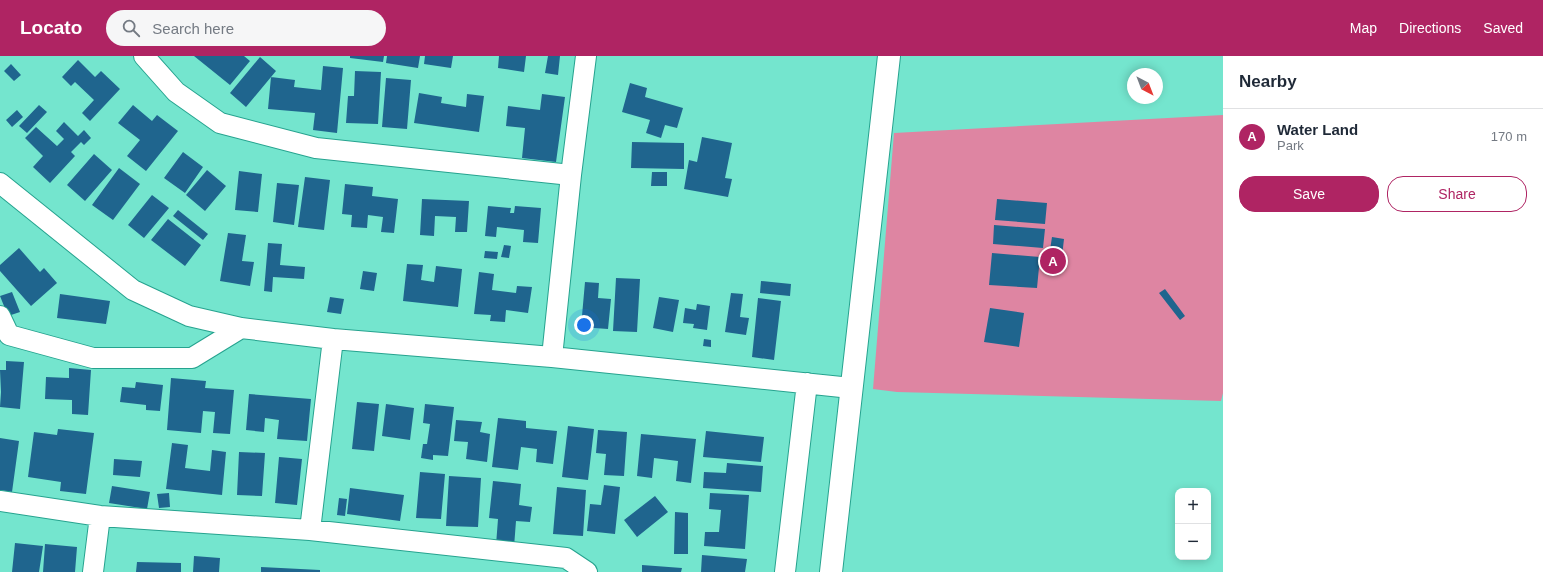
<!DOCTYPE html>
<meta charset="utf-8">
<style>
body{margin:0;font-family:Helvetica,sans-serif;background:#f6f6f7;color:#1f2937}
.controls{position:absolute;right:12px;bottom:12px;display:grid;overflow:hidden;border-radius:8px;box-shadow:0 2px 10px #0003}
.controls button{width:36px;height:36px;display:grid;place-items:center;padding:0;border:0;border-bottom:1px solid #e0e1e3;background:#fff;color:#1f2937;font:20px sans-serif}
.compass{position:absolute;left:1127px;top:12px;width:36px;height:36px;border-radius:50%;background:#fff;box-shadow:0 2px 10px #0003;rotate:138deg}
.you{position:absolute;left:584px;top:269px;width:14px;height:14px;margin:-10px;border:3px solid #fff;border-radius:50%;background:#1a73e8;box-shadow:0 0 0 6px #1a73e833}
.badge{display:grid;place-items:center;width:26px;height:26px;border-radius:50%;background:#af2463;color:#fff;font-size:13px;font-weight:700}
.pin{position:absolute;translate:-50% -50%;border:2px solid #fff;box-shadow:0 1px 4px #0006}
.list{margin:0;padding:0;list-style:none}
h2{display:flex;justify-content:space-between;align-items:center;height:52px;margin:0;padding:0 16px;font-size:17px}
h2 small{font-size:13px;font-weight:400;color:#747a83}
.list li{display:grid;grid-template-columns:26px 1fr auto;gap:12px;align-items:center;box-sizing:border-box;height:56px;padding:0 16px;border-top:1px solid #e0e1e3}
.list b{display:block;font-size:15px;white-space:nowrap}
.list p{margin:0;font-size:13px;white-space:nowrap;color:#747a83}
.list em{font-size:13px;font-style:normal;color:#747a83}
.actions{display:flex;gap:8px;padding:12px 16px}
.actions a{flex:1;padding:9px 0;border:1px solid #af2463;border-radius:16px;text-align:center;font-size:14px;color:#af2463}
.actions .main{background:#af2463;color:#fff}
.icon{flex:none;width:22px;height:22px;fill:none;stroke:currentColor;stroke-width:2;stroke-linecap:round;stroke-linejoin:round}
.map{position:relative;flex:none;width:1223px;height:516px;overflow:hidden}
header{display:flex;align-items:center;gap:24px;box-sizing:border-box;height:56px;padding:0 20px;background:#af2463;color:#fff}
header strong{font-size:19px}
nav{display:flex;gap:22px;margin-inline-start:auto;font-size:14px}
.search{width:280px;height:36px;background:#f6f6f7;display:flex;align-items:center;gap:10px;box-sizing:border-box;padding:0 14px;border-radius:22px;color:#747a83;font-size:15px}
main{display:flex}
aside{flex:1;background:#fff}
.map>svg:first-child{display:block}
.park{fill:#de85a2}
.building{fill:#1f658e}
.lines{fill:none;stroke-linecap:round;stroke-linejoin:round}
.street-casing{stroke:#26a38f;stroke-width:22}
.secondary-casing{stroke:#26a38f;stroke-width:24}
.street{stroke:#fff;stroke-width:20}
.secondary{stroke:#fff;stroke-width:22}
</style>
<header>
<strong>Locato</strong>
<div class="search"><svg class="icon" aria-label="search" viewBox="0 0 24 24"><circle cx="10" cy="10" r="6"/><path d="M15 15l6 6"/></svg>Search here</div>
<nav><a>Map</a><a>Directions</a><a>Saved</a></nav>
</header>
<main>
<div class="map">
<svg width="1223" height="516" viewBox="0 0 1223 516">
<rect width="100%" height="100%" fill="#74e5ce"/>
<!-- park -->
<path class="park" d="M1223,59V337L1221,345L897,336L873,333L894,77Z"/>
<!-- building -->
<path class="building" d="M194,0H244L250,5L230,29Z
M350,0H384L383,6L350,2Z
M387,0H420L418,12L386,7Z
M425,0H453L451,12L424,8Z
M499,0H526L524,16L498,12Z
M548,0H560L558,19L545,17Z
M260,1L276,15L246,51L230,37Z
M78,4L95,21L101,15L120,33L90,65L82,57L94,44L75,26L71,30L62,21Z
M11,8L21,19L14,25L4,15Z
M323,10L343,12L337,77L313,74L315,57L268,53L271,21L295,24L294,31L321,34Z
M355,15L381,16L378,68L346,67L348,40H354Z
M386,22L411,24L407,73L382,71Z
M630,27L647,32L645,41L683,52L677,72L665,69L661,82L646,77L650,64L622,56Z
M419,37L442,41L441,47L466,51L467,38L484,40L479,76L414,67Z
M542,38L565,41L556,106L522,102L525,72L506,70L508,50L540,54Z
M39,49L47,56L27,77L19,70Z
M133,49L152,65L157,59L178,75L146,115L127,100L140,84L118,67Z
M17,54L23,61L12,71L6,64Z
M64,66L78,80L84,74L91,82L84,89L81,86L71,96L75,100L50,127L33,111L43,100L25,82L36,71L57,90L64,83L56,75Z
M702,81L732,87L725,122L732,123L728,141L684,133L689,104L697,106Z
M632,86L684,87V113L631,112Z
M183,96L203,111L185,137L164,122Z
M94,98L112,114L85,145L67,129Z
M119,112L140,128L113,164L92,149Z
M207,114L226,130L205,155L186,139Z
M239,115L262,118L258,156L235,154Z
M652,116H667V130H651Z
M305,121L330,124L324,174L298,171Z
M277,127L299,129L294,169L273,166Z
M345,128L373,131L372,140L398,143L394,177L381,176L383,161L368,159L367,172L351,171L352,159L342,158Z
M152,139L169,152L144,182L128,169Z
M422,143L469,145L467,176H455L456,161L435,160L434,180L420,179Z
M997,143L1047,147L1045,168L995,164Z
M488,150L511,152L510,157H514L515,150L541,152L538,187L523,186L524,174L497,171L496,181L485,180Z
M178,154L208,178L203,184L173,160Z
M168,163L201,189L185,210L151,184Z
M994,169L1045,173L1043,192L993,188Z
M228,177L246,179L242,205L254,206L250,230L220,225Z
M1052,181L1064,183L1061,209L1048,207Z
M268,187L282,188L280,209L305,211L304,223L273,221L272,236L264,235Z
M504,189L511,190L509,202L501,201Z
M19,192L40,216L44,212L57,227L31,250L0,215V209Z
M485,195L498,196L497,203L484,202Z
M992,197L1040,201L1037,232L989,229Z
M407,208L423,209L421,224L434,226L436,210L462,213L458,251L403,245Z
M363,215L377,217L374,235L360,233Z
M479,216L494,218L492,234L516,237L517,230L532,231L528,257L506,254L505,266L490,265L491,259L474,258Z
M616,222L640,223L637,276L613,275Z
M761,225L791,228L790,240L760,237Z
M585,226L599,227L598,242L611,243L608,273L581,271Z
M1165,233L1185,260L1180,264L1159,237Z
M12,236L20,256L8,260L0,240Z
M731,237L743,238L740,261L749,262L746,279L725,276Z
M60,238L110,245L106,268L57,262Z
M330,241L344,243L341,258L327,256Z
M659,241L679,244L673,276L653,272Z
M758,242L781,245L774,304L752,301Z
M697,248L710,250L707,274L693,272L694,268L683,267L685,252L696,254Z
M990,252L1024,257L1019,291L984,286Z
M704,283L711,284V291L703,290Z
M6,305L24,306L20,353L0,351L1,336L0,314H6Z
M69,312L91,314L88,359L72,358V344L45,343L46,321L69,322Z
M171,322L206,325L205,332L234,334L230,378L213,377L215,356L203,355L201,377L167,374Z
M136,326L163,329L160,355L146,354V349L120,346L122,331L135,332Z
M249,338L311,343L307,385L277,383L279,364L265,362L264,376L246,374Z
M357,346L379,348L374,395L352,393Z
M386,348L414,352L410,384L382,380Z
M425,348L454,351L448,400L433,399V404L421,402L423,388H427L430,368L423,367Z
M498,362L526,365V372L557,375L553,408L536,406L537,393L521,391L518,414L492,411Z
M456,364L482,366L480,376L490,378L487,406L466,403L468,386L454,385Z
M568,370L594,373L588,424L562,421Z
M58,373L94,377L86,438L60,435L61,426L28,421L34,376L57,379Z
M598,374L627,376L624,420L604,419L606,398L596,397Z
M706,375L764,381L761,406L703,401Z
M641,378L696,383L691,427L676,425L678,405L654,402L652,422L637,420Z
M0,382L19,385L12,436L0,434Z
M172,387L188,389L185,412L210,415L212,394L226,396L222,439L166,433Z
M239,396L265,397L262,440L237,439Z
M279,401L302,403L297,449L275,447Z
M114,403L142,405L140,421L113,419Z
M727,407L763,410L761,436L703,432L704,416L726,417Z
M420,416L445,418L441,463L416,462Z
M449,420L481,422L478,471L446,470Z
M493,425L521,428L519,449L532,451L530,466L516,465L514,491L496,489L498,463L489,462Z
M604,429L620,431L615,478L587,475L590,448L601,449Z
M112,430L150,436L147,453L109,447Z
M557,431L586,434L583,480L553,478Z
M350,432L404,439L400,465L347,458Z
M169,437L170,451L159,452L157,438Z
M710,437L749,439L745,493L704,490L705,476H719L721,454L709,453Z
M655,440L668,456L637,481L624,464Z
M339,442L347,443L345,460L337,459Z
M675,456L688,457V498H674Z
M15,487L43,490L39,516H12Z
M45,488L77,491L75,516H43Z
M702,499L747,503L745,516H701Z
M194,500L220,502L219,516H193Z
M137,506L181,507V516H136Z
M642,509L682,512L681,516H642Z
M261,511L320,514V516H261Z"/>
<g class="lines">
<defs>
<path id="street" d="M144,0L176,36L220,67L316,92L571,119
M0,127L133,234L189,260L241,272L333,283L552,301L851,332
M0,260L9,279L93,302H192L241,272
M552,301L571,119L586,0
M0,445L100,460L310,474L566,502L587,516
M310,474L333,283
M93,516L100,460
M785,516L807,327"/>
<path id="secondary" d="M831,516L889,0"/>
</defs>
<!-- street casing -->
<use href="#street" class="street-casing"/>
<!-- secondary casing -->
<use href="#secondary" class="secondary-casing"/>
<!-- street -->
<use href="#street" class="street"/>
<!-- secondary -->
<use href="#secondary" class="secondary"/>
</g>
</svg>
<div class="controls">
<button>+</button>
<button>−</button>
</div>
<svg class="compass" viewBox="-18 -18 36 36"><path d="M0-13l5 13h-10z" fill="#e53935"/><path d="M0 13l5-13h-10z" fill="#747a83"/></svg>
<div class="you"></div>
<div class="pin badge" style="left:1053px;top:205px">A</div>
</div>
<aside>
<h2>Nearby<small></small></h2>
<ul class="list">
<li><span class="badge">A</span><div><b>Water Land</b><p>Park</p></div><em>170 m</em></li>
</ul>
<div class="actions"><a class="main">Save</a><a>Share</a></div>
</aside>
</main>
